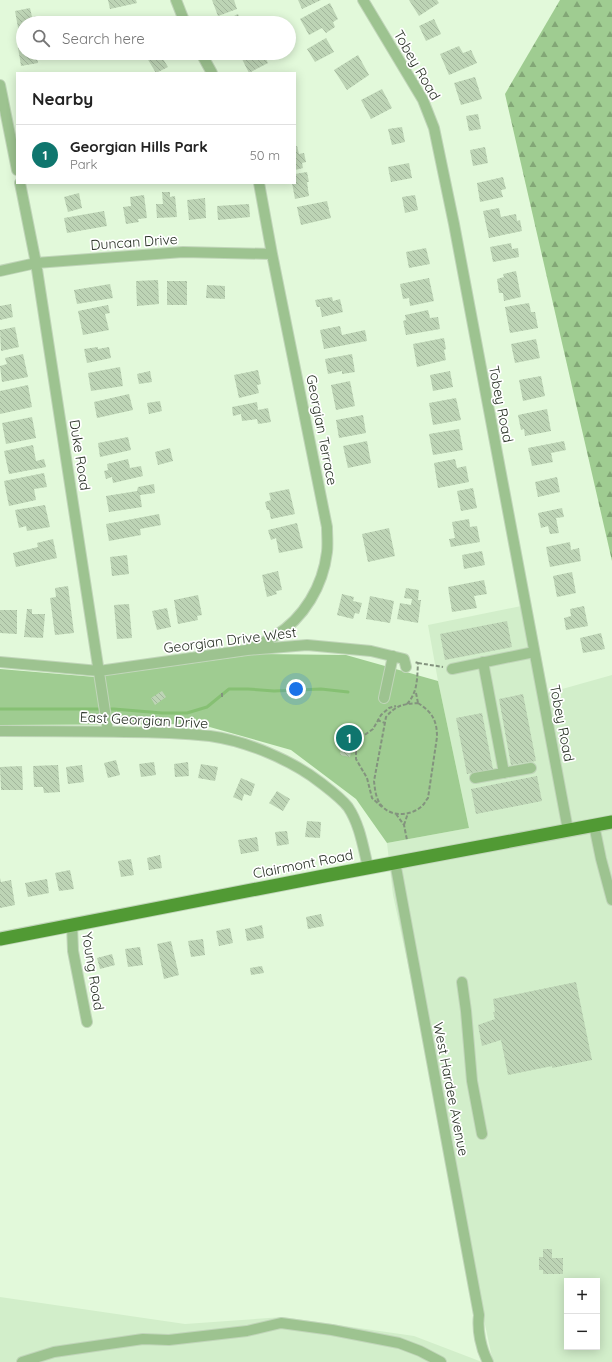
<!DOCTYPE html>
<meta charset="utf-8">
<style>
body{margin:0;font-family:Quicksand,sans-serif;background:#f2f2f2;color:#222}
.controls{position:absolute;right:12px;bottom:12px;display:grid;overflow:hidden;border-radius:0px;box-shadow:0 2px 10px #0003}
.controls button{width:36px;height:36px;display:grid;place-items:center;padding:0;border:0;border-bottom:1px solid #e0e0e0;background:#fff;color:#222;font:20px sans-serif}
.you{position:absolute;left:296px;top:689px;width:14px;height:14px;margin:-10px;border:3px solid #fff;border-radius:50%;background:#1a73e8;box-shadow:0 0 0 6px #1a73e833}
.badge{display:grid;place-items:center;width:26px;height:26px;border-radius:50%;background:#0f766e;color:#fff;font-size:13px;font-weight:700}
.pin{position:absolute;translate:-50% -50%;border:2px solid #fff;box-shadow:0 1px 4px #0006}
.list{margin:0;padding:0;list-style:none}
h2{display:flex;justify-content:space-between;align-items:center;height:52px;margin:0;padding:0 16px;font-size:17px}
h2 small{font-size:13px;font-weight:400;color:#767676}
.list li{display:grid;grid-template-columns:26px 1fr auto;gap:12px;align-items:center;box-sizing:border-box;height:60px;padding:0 16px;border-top:1px solid #e0e0e0}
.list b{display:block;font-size:15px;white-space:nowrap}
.list p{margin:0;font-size:13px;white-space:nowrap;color:#767676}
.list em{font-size:13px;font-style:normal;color:#767676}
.icon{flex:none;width:22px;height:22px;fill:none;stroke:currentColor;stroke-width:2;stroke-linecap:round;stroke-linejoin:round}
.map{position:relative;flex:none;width:612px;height:1362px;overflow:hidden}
.search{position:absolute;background:#fff;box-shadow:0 2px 10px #0003;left:16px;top:16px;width:280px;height:44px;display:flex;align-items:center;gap:10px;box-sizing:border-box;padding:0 14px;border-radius:22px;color:#767676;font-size:15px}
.panel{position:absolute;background:#fff;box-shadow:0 2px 10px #0003;left:16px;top:72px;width:280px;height:112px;border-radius:0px}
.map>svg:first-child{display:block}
.built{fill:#d2eeca;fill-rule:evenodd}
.green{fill:#9fcc91}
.forest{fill:url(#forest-firs)}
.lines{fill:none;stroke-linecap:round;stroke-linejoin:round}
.stream{stroke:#86c073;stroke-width:3}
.building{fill:url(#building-back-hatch)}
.minor-casing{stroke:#c0d5b9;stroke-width:12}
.major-casing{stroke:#c0d5b9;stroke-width:15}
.path{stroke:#83937e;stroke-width:2;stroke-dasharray:4 2;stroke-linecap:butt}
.minor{stroke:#9dc390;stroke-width:10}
.major{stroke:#519a34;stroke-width:13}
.labels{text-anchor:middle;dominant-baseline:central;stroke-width:3.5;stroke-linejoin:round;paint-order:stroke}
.street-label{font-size:14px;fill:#273024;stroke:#fff}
</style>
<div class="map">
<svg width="612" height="1362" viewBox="0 0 612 1362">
<defs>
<pattern id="forest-firs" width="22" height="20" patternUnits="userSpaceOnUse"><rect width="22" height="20" fill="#9fcc91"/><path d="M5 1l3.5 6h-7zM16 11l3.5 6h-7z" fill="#82a676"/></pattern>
<pattern id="building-back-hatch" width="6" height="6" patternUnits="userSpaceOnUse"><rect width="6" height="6" fill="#bdd4b5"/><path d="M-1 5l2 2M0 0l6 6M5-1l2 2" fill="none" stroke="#a2b69c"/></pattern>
</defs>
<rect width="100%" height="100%" fill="#e2f9da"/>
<!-- built -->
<path class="built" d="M531,604L548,693L612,675V1362H493L393,895L387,843L469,828L438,681L428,625ZM567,1281H597V1347H567Z
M0,1297L185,1324L283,1317L414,1336L482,1362H0Z"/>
<!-- green -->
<path class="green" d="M258,654L346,655L438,681L469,828L387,843L356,799L291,750L199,724L0,725V669L95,677Z"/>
<!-- forest -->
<path class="forest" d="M560,0H612V561L505,94Z"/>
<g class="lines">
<!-- stream -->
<path class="stream" d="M0,709H114L162,713H187L207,707L229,689H248L274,691L321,689L348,692"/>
</g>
<!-- building -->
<path class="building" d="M108,0H136L137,3L110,9Z
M212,0H234L237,9L218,16Z
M298,0H321L302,9Z
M409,0H437L439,3L419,16Z
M330,3L338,19L333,22L335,27L326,33L322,28L309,35L300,19Z
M30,8L32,17L36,16L37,23H23V32L19,33L15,11Z
M238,14L242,23H225L224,21Z
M152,16L154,23H135Z
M434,19L441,34L426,41L419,26Z
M326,38L334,52L315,62L307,49Z
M23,40V53H36L38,63L21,66L17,41Z
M459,46L463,53L471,50L477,63L449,75L440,54Z
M144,53H164L166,57L163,59L168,67L156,73Z
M239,53H263L268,63L249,73Z
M358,55L369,75L347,90L334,70Z
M475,77L482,99L461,105L454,83Z
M382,89L392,108L371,119L361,100Z
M478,114L481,129L469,131L466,116Z
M402,127L405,142L392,145L388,129Z
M297,146L299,154L304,153L306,162L302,163L303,168L295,170V147Z
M485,147L488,163L473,166L470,150Z
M409,163L412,178L391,182L388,167Z
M307,172L309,182H307L309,196L295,199L292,183H295V174Z
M503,177L506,189L501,190L503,197L480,202L477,183Z
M162,192H170V197L175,196L177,217L157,218L156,204H163Z
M79,193L82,208L68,212L64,197Z
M144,195L147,218L138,219L139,222L126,224L123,207L131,206L130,197Z
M415,195L418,210L405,213L402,197Z
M205,198L206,218L189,220L187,200Z
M327,201L331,218L301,225L297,207Z
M249,204L250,217L218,220L217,206Z
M499,208L501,217L516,214L517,221L520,220L522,231L489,238L483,211Z
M104,211L107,226L67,233L64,218Z
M511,243L512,249L518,248L519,257L493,262L490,247Z
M426,248L430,264L409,268L406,252Z
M516,271L521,297L504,301L503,293H499L497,279L504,277L503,274Z
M429,278L434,301L410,306L409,298L403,299L400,284Z
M158,280L159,304L137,306L136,281Z
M167,281H187V305H167Z
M110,284L113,298L77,304L74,290Z
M207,285L225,286V299L206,298Z
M332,297L333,301L340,299L343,312L322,317L320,307H317L315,300Z
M529,303L531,312H535L538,328L510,333L505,307Z
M11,304L13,317L0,320V306Z
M108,305L110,313L105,314L109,330L83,335L78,311Z
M428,310L430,318L438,317L440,329L406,335L403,321L406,320L405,315Z
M340,326L342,335L365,330L367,341L324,349L320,330Z
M15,327L19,347L1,351L0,330Z
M444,338L446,349L444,350L446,360L417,367L413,344Z
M536,339L540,358L515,363L511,344Z
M98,347V349L109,347L111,358L87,363L84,349Z
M23,354L28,377L2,382L0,366L7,364L5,358Z
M352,354L355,372L342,374V371L328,374L325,359Z
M120,367L123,386L91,391L88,373Z
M258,370L261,384L257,385L259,393L239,398L234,375Z
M150,371L152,382L139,384L137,374Z
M450,371L453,387L433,391L430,375Z
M541,376L545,396L523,401L519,380Z
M350,381L355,406L336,410L331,385Z
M28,385L32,407L0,414V391Z
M129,394L133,410L97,418L94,402Z
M456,398L461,420L433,425L429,403Z
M160,401L162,411L149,414L147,403Z
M257,402L258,410L268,408L271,422L258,424L257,419L242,421L241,414L233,416L232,407Z
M547,409L551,431L525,436L524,429L521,430L518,415Z
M363,415L366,433L339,438L336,420Z
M32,417L36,438L6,444L2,423Z
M459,429L463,450L433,455L429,434Z
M128,437L131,450L100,457L98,443Z
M367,441L371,463L348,468L343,446Z
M564,441L566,450L551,453L553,462L532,466L528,448Z
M33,445L36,461L44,459L46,467L9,474L4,451Z
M170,448L173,461L158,465L155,452Z
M128,459L130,468L141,466L143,476L113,483L112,477L106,479L104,471L108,470L107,464Z
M455,459L457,468L466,466L469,482L438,488L434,463Z
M44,473L47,487L34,489L36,500L9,506L4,481Z
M557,477L560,492L538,497L535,482Z
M154,484L155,493L140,495L142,507L109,512L106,496L137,491L138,487Z
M473,488L477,508L461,511L457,491Z
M289,489L295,514L271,519L269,510H267L265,502L271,500L269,493Z
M45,505L50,527L27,531L26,526L19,528L15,510Z
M562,508L564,517L556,518L559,533L550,534L548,526L541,528L538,513Z
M159,514L161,525L140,529L141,535L109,541L106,524Z
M469,519L470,527L477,526L480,542L451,547L449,539L455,538L452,522Z
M297,523L303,548L279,553L276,538L271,540L268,530Z
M389,528L395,556L368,562L362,534Z
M53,539L57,558L16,567L13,553L38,547L37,543Z
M570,542L571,550L579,548L581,561L550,567L546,547Z
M482,551L485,565L464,569L462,555Z
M127,555L129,574L112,576L110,557Z
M278,571L282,590L276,591L277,594L267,597L262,575Z
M572,572L576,593L557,597L553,576Z
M484,580L487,594L474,596L477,608L452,612L448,587Z
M68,586L74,633L55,635L50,598L56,597L55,588Z
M406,588L419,590L418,600H421L418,623L397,619L400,603L411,605L412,599L404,598Z
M342,594L354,597L353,601L362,603L359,614L355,613L353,619L337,615Z
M198,595L202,615L197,616L198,620L178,624L174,600Z
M370,596L394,601L390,623L366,619Z
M129,604L132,638L117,639L114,605Z
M584,606L588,626L566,630L564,618L571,616L570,609Z
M167,608L171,627L157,630L152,611Z
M27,609H32V614H45L43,638L24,637Z
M0,610H17V634L0,633Z
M507,621L512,647L445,660L440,634Z
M601,633L605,649L583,653L580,638Z
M162,691L166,697L155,705L151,698Z
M523,694L536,761L511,765L499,699Z
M482,713L493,769L467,774L456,718Z
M342,741L353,743L350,757L340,755Z
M116,760L120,775L108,778L104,763Z
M154,762L156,775L141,777L139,764Z
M188,762L189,776L175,777L174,764Z
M201,764L218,767L215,781L198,778Z
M58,765L60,792L44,793L43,787H34L33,766Z
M82,765L84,782L68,784L66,767Z
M22,766L23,790H1L0,767Z
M537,776L542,801L476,814L471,789Z
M241,778L255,784L251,796L244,794L242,801L233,797Z
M277,791L290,799L283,811L269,803Z
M307,821L321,822L320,838L305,837Z
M287,831L289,844L277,846L275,832Z
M257,837L259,851L241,854L238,840Z
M160,855L162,868L149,870L147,858Z
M131,859L134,875L121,877L118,861Z
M70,870L74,889L59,891L55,873Z
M0,878L1,882L11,880L15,905L0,908Z
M47,879L49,893L28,897L25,883Z
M321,914L324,926L308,929L306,917Z
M262,925L264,938L247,941L245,929Z
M230,928L233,943L219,946L216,931Z
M203,939L205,955L191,957L188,941Z
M171,941L179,975L164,979L157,944Z
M140,947L143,965L128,967L125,949Z
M112,954L115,965L100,969L97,958Z
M262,966L264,973L251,975L250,968Z
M576,982L592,1060L552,1068V1066L508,1075L501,1040L482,1046L478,1025L495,1019L493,1012H495L493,999Z
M543,1249H552V1258H563V1274H543V1270H539V1257H543Z"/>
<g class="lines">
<defs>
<path id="minor" d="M176,0L185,23
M363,0L423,100L434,128L454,224L568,830
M201,53L212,73
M0,85L17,170
M20,183L36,263L108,731
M0,271L36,263L183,252L272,254
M247,650C256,645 267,641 275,636C304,618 323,586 327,552C328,544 327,535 327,527L272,254L259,183
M0,662L99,671L247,650L307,645L371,651L404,659L406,667
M483,662L504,773
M452,669L534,652
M384,698L393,656
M0,731C42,731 83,731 125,732C153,732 181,733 210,736C246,741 292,760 321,783C330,790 341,798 348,807C360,825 363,847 368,867
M475,778L531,768
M594,825L601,859L612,900
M395,862L479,1315C477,1330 481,1349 488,1362
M72,925L73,951L87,1022
M462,982L466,1011L472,1081L482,1134
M22,1362L54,1352L143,1339L169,1340L247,1331L281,1323L332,1330L399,1343L420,1351L441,1362"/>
<path id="major" d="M0,939L324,876L612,822"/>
</defs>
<!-- minor casing -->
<use href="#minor" class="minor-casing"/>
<!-- major casing -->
<use href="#major" class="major-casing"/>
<!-- path -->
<path class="path" d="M418,663L443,667
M222,693V697
M416,693L418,703
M418,703C432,712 437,720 437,737L428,798C426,800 425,803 423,805C414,815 393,818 383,807C376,801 375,790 374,781L386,717C396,705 403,704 418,703Z
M407,704C418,692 417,678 418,663L415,662
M377,720L385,723
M382,807L372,798L367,778L356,759V746L359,739L373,729L381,715L389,708L396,706
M396,814L404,825L407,840
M404,825L408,813"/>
<!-- minor -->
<use href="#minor" class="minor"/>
<!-- major -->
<use href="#major" class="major"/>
</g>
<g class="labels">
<!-- street labels -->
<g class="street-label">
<text transform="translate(417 65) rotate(60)">Tobey Road</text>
<text transform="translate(134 242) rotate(-4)">Duncan Drive</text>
<text transform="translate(501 404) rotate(79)">Tobey Road</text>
<text transform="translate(322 430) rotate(79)">Georgian Terrace</text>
<text transform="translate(80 455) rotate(81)">Duke Road</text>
<text transform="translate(230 640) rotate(-7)">Georgian Drive West</text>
<text transform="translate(144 720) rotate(3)">East Georgian Drive</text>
<text transform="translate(562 723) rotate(79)">Tobey Road</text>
<text transform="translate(303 864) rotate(-11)">Clairmont Road</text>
<text transform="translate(93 971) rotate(81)">Young Road</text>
<text transform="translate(451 1089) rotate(79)">West Hardee Avenue</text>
</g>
</g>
</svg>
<div class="controls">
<button>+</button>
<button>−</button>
</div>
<div class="you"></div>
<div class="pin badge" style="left:349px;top:738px">1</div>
<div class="search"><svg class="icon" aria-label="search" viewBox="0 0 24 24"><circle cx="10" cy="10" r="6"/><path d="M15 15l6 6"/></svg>Search here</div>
<section class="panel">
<h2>Nearby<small></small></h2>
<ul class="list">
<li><span class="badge">1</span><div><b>Georgian Hills Park</b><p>Park</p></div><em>50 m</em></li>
</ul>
</section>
</div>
